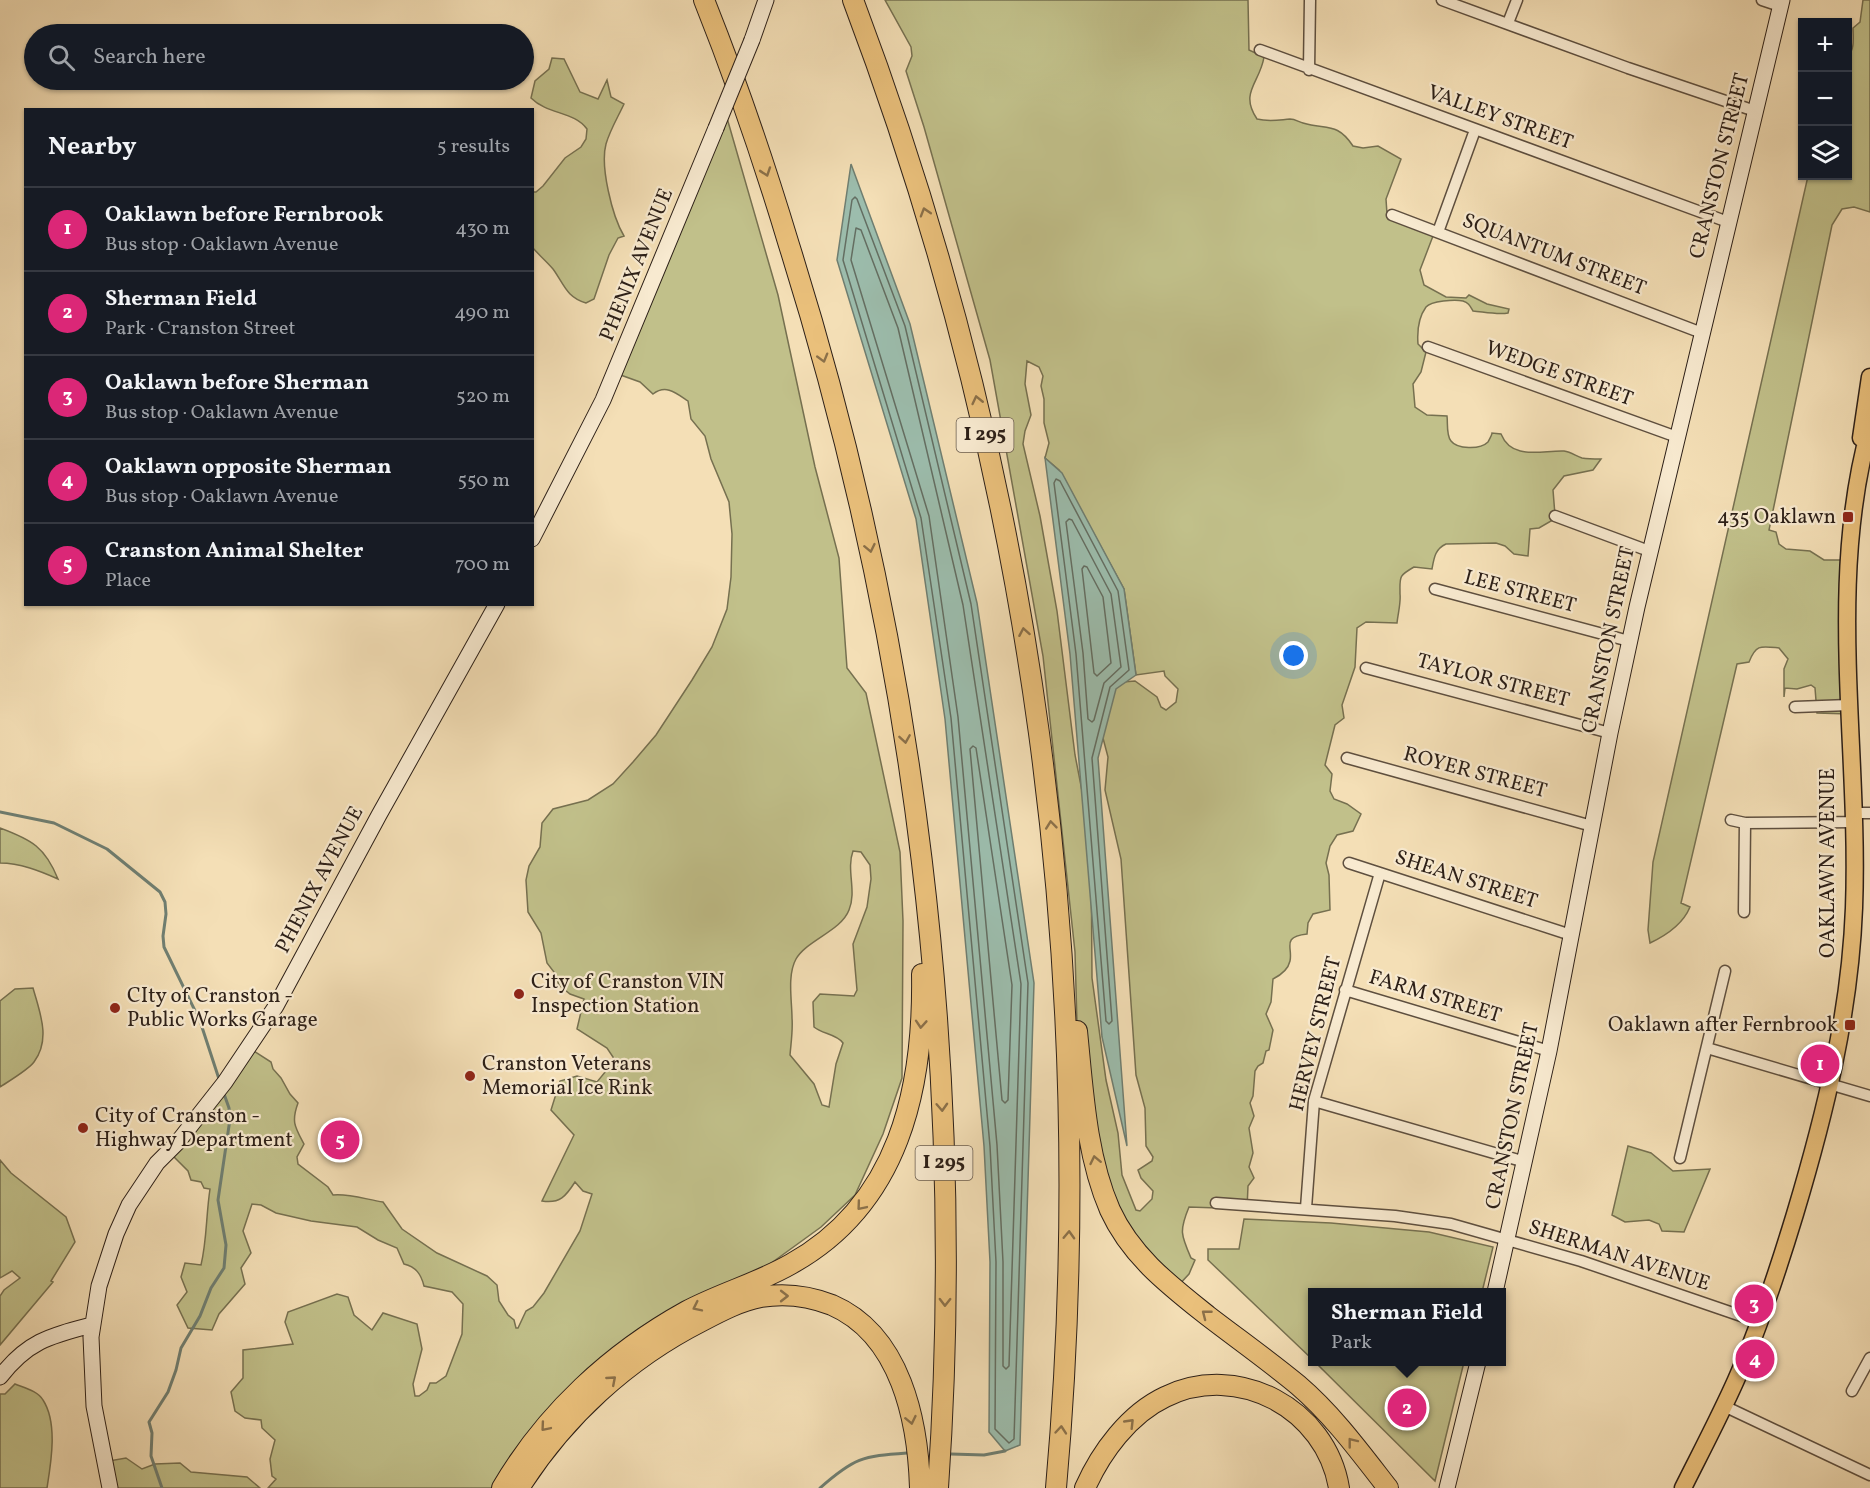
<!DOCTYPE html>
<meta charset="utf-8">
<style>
body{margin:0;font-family:Vollkorn,serif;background:#242831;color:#f1f3f6}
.controls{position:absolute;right:18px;top:18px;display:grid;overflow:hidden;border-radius:0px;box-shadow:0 2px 4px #0004}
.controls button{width:54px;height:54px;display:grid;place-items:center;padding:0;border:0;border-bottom:2px solid #363941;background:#171b24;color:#f1f3f6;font:30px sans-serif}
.you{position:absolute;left:1294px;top:656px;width:21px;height:21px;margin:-15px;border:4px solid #fff;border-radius:50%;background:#1a73e8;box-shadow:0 0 0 9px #1a73e833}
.badge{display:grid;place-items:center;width:39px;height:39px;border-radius:50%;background:#db2777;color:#fff;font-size:20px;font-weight:700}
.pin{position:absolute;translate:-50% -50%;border:3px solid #fff;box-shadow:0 2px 6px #0006}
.popup{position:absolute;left:1308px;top:1288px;width:198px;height:78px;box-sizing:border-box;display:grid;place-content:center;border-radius:0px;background:#171b24;filter:drop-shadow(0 2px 4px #0005);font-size:20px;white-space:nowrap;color:#9ea1a6}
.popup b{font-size:22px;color:#f1f3f6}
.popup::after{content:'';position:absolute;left:50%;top:100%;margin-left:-12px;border:12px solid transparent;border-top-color:#171b24}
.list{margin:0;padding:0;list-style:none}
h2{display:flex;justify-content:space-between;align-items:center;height:78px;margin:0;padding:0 24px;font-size:26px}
h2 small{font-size:20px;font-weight:400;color:#9ea1a6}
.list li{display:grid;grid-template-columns:39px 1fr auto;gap:18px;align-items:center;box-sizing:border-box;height:84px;padding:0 24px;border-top:2px solid #363941}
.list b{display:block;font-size:22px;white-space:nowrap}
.list p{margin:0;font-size:20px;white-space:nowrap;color:#9ea1a6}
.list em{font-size:20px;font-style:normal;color:#9ea1a6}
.icon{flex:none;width:33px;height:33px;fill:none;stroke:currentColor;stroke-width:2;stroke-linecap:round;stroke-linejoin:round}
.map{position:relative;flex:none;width:1870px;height:1488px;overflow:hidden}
.search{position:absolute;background:#171b24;box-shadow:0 2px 4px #0004;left:24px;top:24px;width:510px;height:66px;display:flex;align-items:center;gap:15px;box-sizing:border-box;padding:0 21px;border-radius:33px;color:#9ea1a6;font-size:22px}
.panel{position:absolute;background:#171b24;box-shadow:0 2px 4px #0004;left:24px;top:108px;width:510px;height:498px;border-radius:0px}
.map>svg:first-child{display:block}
.green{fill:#c1c08a;stroke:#767050;stroke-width:1.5;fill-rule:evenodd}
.water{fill:#9cbdad;stroke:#6f7e71;stroke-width:1.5}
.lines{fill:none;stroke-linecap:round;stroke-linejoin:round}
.shore{stroke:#646e62;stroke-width:1.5}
.stream{stroke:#6f7e71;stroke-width:3}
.street-casing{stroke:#5e4f3f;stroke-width:13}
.secondary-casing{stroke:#2c1f17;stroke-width:17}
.primary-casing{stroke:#2c1f17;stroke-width:19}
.highway-casing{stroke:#2c1f17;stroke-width:22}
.street{stroke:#f8ead0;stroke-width:10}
.secondary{stroke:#f8ead0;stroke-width:15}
.primary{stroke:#eac07b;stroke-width:16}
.highway{stroke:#eac07b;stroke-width:20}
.secondary-bridge-casing{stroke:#2c1f17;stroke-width:17;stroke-linecap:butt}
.secondary-bridge{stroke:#f8ead0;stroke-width:15}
.oneway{stroke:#8b7049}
.poi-dot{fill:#8f2418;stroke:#f8ead0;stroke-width:2}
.labels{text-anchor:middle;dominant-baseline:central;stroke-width:4.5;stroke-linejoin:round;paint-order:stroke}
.shield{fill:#f8ead0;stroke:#695c4e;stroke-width:1.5}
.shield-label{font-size:20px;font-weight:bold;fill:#2c1f17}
.street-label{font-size:21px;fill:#2c1f17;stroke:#f8ead0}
.poi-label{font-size:21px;fill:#2c1f17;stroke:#f8ead0;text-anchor:start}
</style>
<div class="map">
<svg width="1870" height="1488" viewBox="0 0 1870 1488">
<rect width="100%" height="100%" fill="#f4dfb6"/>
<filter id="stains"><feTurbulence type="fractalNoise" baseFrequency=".00333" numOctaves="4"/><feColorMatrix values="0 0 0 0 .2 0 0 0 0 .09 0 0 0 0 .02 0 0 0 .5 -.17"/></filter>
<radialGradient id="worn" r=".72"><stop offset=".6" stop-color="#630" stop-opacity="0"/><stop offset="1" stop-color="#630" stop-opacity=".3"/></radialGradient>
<!-- green -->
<path class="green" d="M885,0H1248L1249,50L1264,57C1260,83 1239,92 1257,119C1269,122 1278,120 1290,119C1295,119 1299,122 1303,123C1327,130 1337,122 1353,146L1363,148L1378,146L1401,159L1386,199L1387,214L1396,221L1433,236L1420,270L1424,285L1446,297L1466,298L1469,295L1487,304L1509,309L1508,313C1498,315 1484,312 1473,311C1470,306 1469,303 1463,301C1455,299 1431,301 1426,307C1418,318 1417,331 1418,344L1426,352L1421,372L1413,384L1415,407L1427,415L1447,416C1448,423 1446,435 1451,441C1457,449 1480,450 1488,442C1489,440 1492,435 1492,433L1501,434C1512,461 1542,450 1564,451C1571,452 1576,456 1582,458C1588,459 1595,459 1601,459L1593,470L1564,476L1553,490L1555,515L1558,517L1539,528L1530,529L1528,556L1514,554L1505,546L1496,543L1446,544C1435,549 1434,558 1432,569L1414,567C1398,576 1400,577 1400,594C1401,603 1398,613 1397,623L1366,622L1357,628L1355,667L1342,705L1344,718L1335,725L1325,765L1332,774L1330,791L1334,799L1347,804L1361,814L1353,831L1337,835L1330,846L1326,863L1329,875L1330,910L1313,914L1308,923L1307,934C1281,937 1293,947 1290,961C1288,970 1281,975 1273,979L1271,1002L1266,1014L1273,1030L1269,1050L1266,1051L1263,1063L1258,1066L1255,1071L1253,1096L1250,1103L1254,1116L1249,1128L1253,1153L1249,1167L1254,1178L1248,1186L1247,1209L1189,1207C1179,1231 1181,1235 1191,1258L1195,1260L1189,1274L1175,1289L1107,1202L1077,1024L1075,952L1043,656L990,360L924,127L906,71L912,56L911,47ZM1027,361L1039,367L1043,376L1041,386L1044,399V423L1049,443L1045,458L1059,470L1124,589L1136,675L1164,671L1165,676L1178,689L1176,702L1166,710L1161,707L1157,697L1135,681L1123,682L1096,703L1098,719L1108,757L1105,790L1121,859L1136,1075L1145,1108L1146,1146L1153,1157L1152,1161L1138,1170L1141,1178L1153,1191L1152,1199L1140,1211L1136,1210L1122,1175L1118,1133L1106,1080L1092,978L1091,837L1075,755L1057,611L1040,516L1023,444L1025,431L1031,415L1025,384Z
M1863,0H1870V212L1854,207L1842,209L1832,225L1769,530L1776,532L1779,544L1786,549L1810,551L1824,560H1848L1849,714L1817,713L1815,688L1811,685L1797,689L1785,688L1784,697V669L1788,659L1779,648C1761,646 1756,644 1749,662L1737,664L1681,903L1690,907C1683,924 1667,935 1650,943L1648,930L1653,862L1808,176H1848V55C1855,50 1853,37 1853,28L1860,22Z
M552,58L564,59L580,92L598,99L607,80L611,97L624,104C618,117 610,130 606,144C600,166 612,216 624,236L618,238L609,255L594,299L586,303C566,297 564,284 553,269C547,262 539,255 533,248V192H536L543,186L565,158L581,147L586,139L587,129C574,111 548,115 531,98L535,81L549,69Z
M725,111L778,295L815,467L839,558L847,668L866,693L900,852L903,921L902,1078L883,1134L855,1195L821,1227L770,1264L757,1280L701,1307L504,1488H268L276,1479L272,1476L270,1459L275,1440L262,1428L261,1420L245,1418L235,1411L231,1392L243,1378V1350L293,1344L285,1322L288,1312L337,1294L348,1297L354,1315L372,1330L383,1313L417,1324L422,1349L413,1384L415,1396H419L427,1390L430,1383H436L446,1376L462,1334L463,1304L452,1292L424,1286C421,1274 416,1267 404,1264L397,1248L378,1240L357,1227L311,1221L276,1213L261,1205L252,1204L243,1231L251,1253L241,1268L245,1284L219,1314L212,1330L188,1328L177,1305L187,1292L181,1277L185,1263L201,1265C207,1240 206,1215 210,1189L204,1188L201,1182L191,1180L188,1171L169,1152L249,1048L271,1062L273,1069L281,1078L290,1094L298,1103C291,1122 295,1127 304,1144L297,1157L298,1164L328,1187L333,1195C348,1193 368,1200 383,1202L402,1229L437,1253L487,1276L497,1285L499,1301L508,1315L514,1320L516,1328H518L526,1311L533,1307L544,1293L580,1231L592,1194L583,1191L575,1182C566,1196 560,1204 542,1201L574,1135L551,1110L560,1081L577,1076L597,1082L615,1060L607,1048L577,1029L584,999L570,994L559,985L554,972L547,963L541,933L528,912L526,880L529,866L540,847L542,823L553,809L588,800L613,784L633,762L656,735L692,680L712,647L727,609L731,577L732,534L729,502L711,459L705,436L691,419L688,401C676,393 666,384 653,394L640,382L615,373ZM853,851L861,852L870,865L871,879L867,907L853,944L857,990L854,996L820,994L813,1002L814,1027C822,1034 837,1034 843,1043L836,1064L829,1107L822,1105L814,1084L790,1055C791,1043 793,1030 792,1018C792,1001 787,975 796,959C807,940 841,931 849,910C857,891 846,870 853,851Z
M0,828C32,840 45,847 58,879C40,871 20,863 0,863Z
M33,988C40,1013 51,1039 34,1062C28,1070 9,1081 0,1087V1001L15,989Z
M1628,1146L1651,1153L1673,1171L1710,1169L1684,1232L1662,1231L1659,1224L1649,1220L1625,1222L1612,1215Z
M0,1160L11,1173L66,1217L75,1242L51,1281L53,1282L0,1345V1296L4,1290L20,1278L12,1271L0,1278Z
M1244,1219L1331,1223L1429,1232L1493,1247L1482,1292H1312V1359L1208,1260V1249H1239Z
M1315,1362H1464L1435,1481Z
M15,1384C25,1388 38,1391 43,1400C58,1423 51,1463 47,1488H0V1394H5Z
M126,1458L142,1469L155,1464L180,1463L191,1472L247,1477L260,1488H109L103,1462Z"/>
<!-- water -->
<path class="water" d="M851,164L910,324L977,603L1034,983L1020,1445L1005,1451L989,1432L990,1262L984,1146L945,719L916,519L837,260Z
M1045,458L1062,473L1124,589L1136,675L1116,689L1098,758L1127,1146L1102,1037L1070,654Z"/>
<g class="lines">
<!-- shore -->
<path class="shore" d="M855,197L857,199L905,326L971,604L1028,983L1014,1439L1009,1443L995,1429L996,1262L990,1146L951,718L921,518L843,260L852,200Z
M856,228L861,230L898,328L963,605L1021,984L1009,1366L1006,1369L1003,1366V1262L997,1145L958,717L929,516L851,260Z
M1056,479L1060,481L1118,591L1129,670L1110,687L1092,758L1112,1021L1109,1024L1106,1021L1076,654L1054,483Z
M1069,519L1072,520L1111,594L1121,667L1104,683L1094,720L1092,722L1088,719L1083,653L1066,522Z
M1084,566L1087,567L1103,597L1111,663L1097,676L1094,673L1082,569Z
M973,746L976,748L1012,985L1008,1100L1005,1103L1002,1100L970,749Z"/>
<!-- stream -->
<path class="stream" d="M0,812L54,823L107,849L160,892L165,902L166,914L163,936L164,947L200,1021L219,1079
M951,1454L984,1455L1005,1451
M162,1488L151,1456L152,1433L149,1422L168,1392L176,1370L181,1348L200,1316L211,1288L224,1268L226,1245L218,1200L230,1119L229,1108L223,1091
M820,1488C854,1458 862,1456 907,1453"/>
<defs>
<path id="street" d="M1442,0L1628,68L1755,111
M1762,0L1780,6
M1508,23L1517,0
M1260,50L1728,222
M1309,70L1310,0
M1392,215L1702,333
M1438,232L1475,130
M1428,347L1677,437
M1555,516L1649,551
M1435,589L1629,641
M1366,668L1610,733
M1795,707L1849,705
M1347,758L1592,826
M1853,813H1870
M1731,820L1745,823L1853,822
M1349,863L1571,935
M1744,912L1745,823
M1345,990L1549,1051
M1707,1048L1870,1096
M1314,1101L1525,1162
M1680,1158L1725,971
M1216,1203L1395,1216L1451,1224L1581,1261L1759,1322
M1306,1208L1314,1101L1380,873
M1852,1391L1870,1358
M1724,1406L1870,1475"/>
<path id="secondary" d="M752,40L766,0
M532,539L603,400L716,128
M1495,1292L1549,1051L1610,733L1637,607L1782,0
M0,1377C28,1341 50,1336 92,1325
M110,1488L94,1406L91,1337L99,1286L116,1234L129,1205L157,1163L177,1143L225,1082L276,1006L379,815L497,604
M1447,1488L1478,1362"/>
<path id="primary" d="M1861,438L1870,377
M1683,1488C1701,1452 1720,1416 1736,1380C1760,1326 1778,1270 1795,1214C1825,1114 1850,1013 1854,908C1860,748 1826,584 1870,427"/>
<path id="highway" d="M704,0C736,80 764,162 789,245C915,645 967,1069 938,1488
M853,0C1033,476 1101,981 1056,1488
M1077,1031C1083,1090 1086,1155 1110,1210C1131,1256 1169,1285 1208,1316C1238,1339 1269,1361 1298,1385C1333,1415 1360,1452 1388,1488
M502,1488C546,1413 611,1353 687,1311C721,1293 758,1283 791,1264C899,1204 924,1089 922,974
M519,1488C564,1417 627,1359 702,1321C721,1311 740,1301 761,1297C785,1293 809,1296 832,1305C901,1335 918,1421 920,1488
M1085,1488C1101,1452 1129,1414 1165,1397C1238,1361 1326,1409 1339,1488"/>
</defs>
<!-- street casing -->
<use href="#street" class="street-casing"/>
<!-- secondary casing -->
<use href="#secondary" class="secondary-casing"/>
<!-- primary casing -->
<use href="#primary" class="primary-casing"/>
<!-- highway casing -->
<use href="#highway" class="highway-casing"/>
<!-- street -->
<use href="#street" class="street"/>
<!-- secondary -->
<use href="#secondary" class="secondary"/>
<!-- primary -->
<use href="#primary" class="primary"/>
<!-- highway -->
<use href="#highway" class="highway"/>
<defs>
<path id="secondary-bridge" d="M716,128L752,40"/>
</defs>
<!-- secondary-bridge casing -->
<use href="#secondary-bridge" class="secondary-bridge-casing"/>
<!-- secondary-bridge -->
<use href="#secondary-bridge" class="secondary-bridge"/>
</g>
<!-- one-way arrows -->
<defs><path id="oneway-chevron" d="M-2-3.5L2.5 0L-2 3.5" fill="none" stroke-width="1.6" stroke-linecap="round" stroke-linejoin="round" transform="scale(1.5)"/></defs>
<g class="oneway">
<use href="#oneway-chevron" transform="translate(766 172) rotate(71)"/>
<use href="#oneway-chevron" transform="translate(925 212) rotate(-107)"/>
<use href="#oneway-chevron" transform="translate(823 358) rotate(74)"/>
<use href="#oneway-chevron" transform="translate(977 400) rotate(-103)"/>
<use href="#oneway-chevron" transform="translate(870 548) rotate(78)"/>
<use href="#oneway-chevron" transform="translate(1024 632) rotate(-100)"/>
<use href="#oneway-chevron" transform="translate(905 739) rotate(81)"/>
<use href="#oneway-chevron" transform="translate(1051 825) rotate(-96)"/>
<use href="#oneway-chevron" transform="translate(921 1024) rotate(94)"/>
<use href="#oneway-chevron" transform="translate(942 1107) rotate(87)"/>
<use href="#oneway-chevron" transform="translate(1095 1160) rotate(-102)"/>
<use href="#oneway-chevron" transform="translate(861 1206) rotate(130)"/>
<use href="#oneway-chevron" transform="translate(1069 1235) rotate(-88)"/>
<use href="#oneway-chevron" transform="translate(784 1296)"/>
<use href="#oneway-chevron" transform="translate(945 1302) rotate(91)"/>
<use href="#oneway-chevron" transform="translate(697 1307) rotate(154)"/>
<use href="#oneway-chevron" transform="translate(1206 1314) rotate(-142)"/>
<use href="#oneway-chevron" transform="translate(612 1380) rotate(-41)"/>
<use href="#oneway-chevron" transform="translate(911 1420) rotate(78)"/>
<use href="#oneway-chevron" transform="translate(1130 1423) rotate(-46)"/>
<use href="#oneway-chevron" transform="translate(545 1427) rotate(130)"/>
<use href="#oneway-chevron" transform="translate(1061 1430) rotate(-85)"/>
<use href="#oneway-chevron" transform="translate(1352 1442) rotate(-128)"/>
</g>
<!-- markers -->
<g class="poi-dot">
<rect x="1842" y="511" width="12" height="12" rx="3"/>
<circle cx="519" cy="994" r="6"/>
<circle cx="115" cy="1008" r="6"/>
<rect x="1844" y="1019" width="12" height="12" rx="3"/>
<circle cx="470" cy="1076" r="6"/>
<circle cx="83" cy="1128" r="6"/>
</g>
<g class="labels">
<!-- shield labels -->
<g class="shield">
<rect x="956.5" y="418" width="57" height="34" rx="4.5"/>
<rect x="915.5" y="1146" width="57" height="34" rx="4.5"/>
</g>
<g class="shield-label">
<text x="985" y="435">I 295</text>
<text x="944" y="1163">I 295</text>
</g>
<!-- street labels -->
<g class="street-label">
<text transform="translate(1500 118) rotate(20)">VALLEY STREET</text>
<text transform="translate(1720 166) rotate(-76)">CRANSTON STREET</text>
<text transform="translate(1554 255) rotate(21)">SQUANTUM STREET</text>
<text transform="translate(637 265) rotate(-68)">PHENIX AVENUE</text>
<text transform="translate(1559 374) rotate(20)">WEDGE STREET</text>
<text transform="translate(1520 592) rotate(15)">LEE STREET</text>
<text transform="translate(1609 640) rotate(-78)">CRANSTON STREET</text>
<text transform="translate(1493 681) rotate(15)">TAYLOR STREET</text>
<text transform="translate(1475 773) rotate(15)">ROYER STREET</text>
<text transform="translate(1828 863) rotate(-90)">OAKLAWN AVENUE</text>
<text transform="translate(320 880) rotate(-62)">PHENIX AVENUE</text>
<text transform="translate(1466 880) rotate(18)">SHEAN STREET</text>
<text transform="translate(1435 997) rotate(17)">FARM STREET</text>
<text transform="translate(1316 1034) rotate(-76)">HERVEY STREET</text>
<text transform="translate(1513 1116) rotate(-78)">CRANSTON STREET</text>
<text transform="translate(1619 1256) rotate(18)">SHERMAN AVENUE</text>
</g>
<!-- poi labels -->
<g class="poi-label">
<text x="1836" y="517" text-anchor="end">435 Oaklawn</text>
<text x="531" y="982">City of Cranston VIN<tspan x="531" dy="24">Inspection Station</tspan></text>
<text x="127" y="996">CIty of Cranston -<tspan x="127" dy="24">Public Works Garage</tspan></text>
<text x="1838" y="1025" text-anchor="end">Oaklawn after Fernbrook</text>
<text x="482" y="1064">Cranston Veterans<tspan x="482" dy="24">Memorial Ice Rink</tspan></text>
<text x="95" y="1116">City of Cranston -<tspan x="95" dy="24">Highway Department</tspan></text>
</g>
</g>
<rect width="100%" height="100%" filter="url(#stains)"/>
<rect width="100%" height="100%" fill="url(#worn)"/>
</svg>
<div class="controls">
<button>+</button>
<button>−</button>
<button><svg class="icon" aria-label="layers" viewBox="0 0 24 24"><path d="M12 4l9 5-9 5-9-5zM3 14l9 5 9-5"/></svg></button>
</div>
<div class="you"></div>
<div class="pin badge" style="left:1820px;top:1064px">1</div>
<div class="pin badge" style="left:1407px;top:1408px">2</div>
<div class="popup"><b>Sherman Field</b>Park</div>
<div class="pin badge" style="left:1754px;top:1304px">3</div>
<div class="pin badge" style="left:1755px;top:1359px">4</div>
<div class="pin badge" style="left:340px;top:1140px">5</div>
<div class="search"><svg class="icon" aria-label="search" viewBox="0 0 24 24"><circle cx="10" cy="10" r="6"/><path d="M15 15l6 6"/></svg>Search here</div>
<section class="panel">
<h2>Nearby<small>5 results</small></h2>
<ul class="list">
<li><span class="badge">1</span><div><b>Oaklawn before Fernbrook</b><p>Bus stop · Oaklawn Avenue</p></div><em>430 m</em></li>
<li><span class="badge">2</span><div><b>Sherman Field</b><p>Park · Cranston Street</p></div><em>490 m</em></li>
<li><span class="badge">3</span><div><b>Oaklawn before Sherman</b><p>Bus stop · Oaklawn Avenue</p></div><em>520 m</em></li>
<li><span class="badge">4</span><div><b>Oaklawn opposite Sherman</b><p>Bus stop · Oaklawn Avenue</p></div><em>550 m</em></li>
<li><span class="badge">5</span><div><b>Cranston Animal Shelter</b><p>Place</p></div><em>700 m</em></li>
</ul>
</section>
</div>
